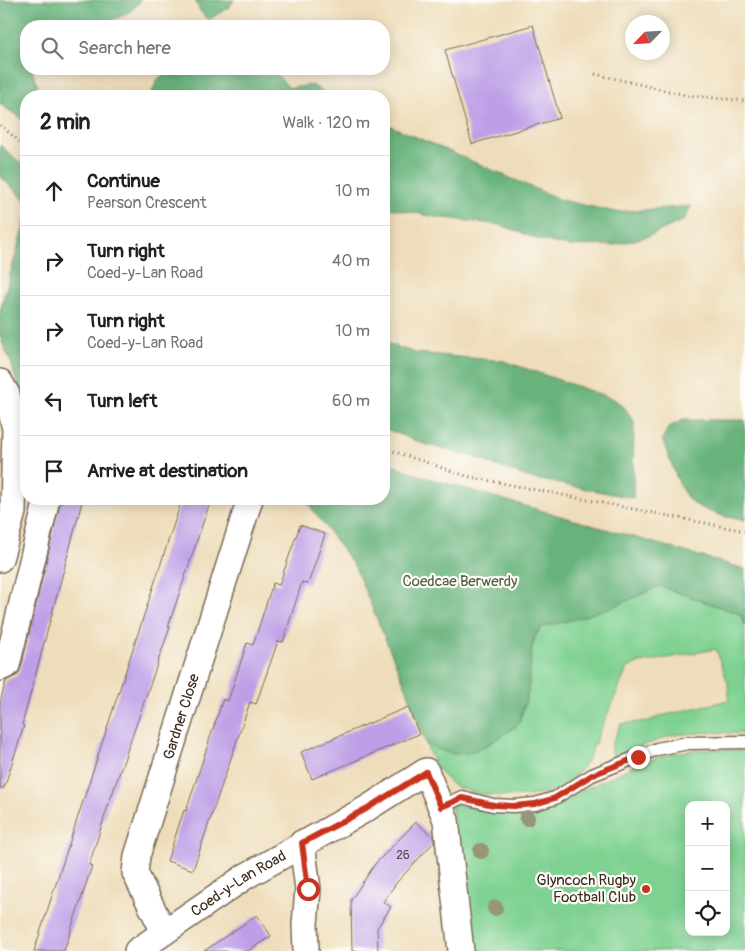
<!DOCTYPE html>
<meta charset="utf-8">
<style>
body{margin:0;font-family:Pangolin,sans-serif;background:#f6f6f6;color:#202124}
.controls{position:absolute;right:15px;bottom:15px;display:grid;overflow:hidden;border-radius:10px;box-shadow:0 2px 12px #0003}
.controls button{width:45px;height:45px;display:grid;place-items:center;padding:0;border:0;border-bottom:1px solid #e0e0e0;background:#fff;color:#202124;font:25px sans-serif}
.compass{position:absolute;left:625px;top:15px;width:45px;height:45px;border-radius:50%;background:#fff;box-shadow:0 2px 12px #0003;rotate:245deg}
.stop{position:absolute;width:15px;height:15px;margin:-11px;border:4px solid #c8321e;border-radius:50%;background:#fff}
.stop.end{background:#c8321e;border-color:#fff;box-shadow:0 1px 5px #0008}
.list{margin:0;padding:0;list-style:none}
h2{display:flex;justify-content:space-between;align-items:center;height:65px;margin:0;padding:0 20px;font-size:21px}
h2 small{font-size:16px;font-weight:400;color:#757577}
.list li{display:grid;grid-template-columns:32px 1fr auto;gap:15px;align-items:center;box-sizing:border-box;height:70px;padding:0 20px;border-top:1px solid #e0e0e0}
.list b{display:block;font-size:19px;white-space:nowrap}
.list p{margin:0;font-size:16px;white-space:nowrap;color:#757577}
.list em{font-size:16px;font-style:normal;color:#757577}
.icon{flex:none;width:28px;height:28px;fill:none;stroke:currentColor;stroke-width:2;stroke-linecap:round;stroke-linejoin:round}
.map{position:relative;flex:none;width:745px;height:951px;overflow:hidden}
.search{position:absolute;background:#fff;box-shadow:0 2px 12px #0003;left:20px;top:20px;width:370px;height:55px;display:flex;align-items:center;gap:12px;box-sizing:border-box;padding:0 18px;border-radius:20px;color:#757577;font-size:19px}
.panel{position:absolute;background:#fff;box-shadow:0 2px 12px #0003;left:20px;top:90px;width:370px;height:415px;border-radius:20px}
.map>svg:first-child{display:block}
.green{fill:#7fd192;stroke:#5d7e58;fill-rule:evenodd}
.forest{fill:#67b37c;stroke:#516e4d}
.building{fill:#bd9fe7}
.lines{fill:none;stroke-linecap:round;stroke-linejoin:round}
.lane-casing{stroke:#7a6955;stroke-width:15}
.street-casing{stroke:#7a6955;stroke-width:28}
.path{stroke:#7a6955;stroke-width:3;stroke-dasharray:1 4;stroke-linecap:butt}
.lane{stroke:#fff;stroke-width:12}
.street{stroke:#fff;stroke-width:25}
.tree{fill:#979677}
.route{stroke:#c8321e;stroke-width:6}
.poi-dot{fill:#c8321e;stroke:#fdfcf7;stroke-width:2}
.labels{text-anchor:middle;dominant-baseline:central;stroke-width:4.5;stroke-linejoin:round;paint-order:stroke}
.number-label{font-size:12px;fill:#5c4750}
.park-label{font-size:15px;fill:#4f5c41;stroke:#fdfcf7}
.street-label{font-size:15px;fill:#3b2a1e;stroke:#fdfcf7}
.poi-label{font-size:15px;fill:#3b2a1e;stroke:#fdfcf7;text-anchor:end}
</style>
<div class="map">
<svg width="745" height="951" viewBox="0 0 745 951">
<rect width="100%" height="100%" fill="#fdfcf7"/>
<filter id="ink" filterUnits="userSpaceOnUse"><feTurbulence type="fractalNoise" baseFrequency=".02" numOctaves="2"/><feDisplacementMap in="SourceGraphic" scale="10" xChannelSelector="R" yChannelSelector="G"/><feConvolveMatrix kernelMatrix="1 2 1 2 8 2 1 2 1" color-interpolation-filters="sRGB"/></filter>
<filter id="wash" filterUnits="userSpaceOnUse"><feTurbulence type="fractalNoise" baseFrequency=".0096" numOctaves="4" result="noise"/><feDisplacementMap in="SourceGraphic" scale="20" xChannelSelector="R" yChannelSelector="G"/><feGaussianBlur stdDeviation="1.12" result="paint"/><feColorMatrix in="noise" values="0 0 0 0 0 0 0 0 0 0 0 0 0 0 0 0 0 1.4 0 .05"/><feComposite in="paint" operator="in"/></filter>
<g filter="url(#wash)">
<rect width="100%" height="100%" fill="#eeddba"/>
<!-- green -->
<path class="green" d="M659,586L740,614L745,625V734L711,732L672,735L613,757L611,746L621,724L649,721L661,716L729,700L728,683L716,649L635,664L627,669L587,761C579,772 569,784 556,790C533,800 480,797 457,787C441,779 432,760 426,744C470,763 482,748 518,725C522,714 526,702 528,691C532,669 527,645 542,627C583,617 620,604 659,586Z
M715,749L745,751V951H473L451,804C481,808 518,820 549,810C561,806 568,798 578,792C586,788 595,785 603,781C642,761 670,750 715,749ZM689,805H726V932H689Z"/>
<!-- forest -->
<path class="forest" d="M0,0H141C120,31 60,26 26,26V69H32L41,96H26V122L0,104Z
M195,0H234L228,8L208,20L200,11Z
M171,69H272L289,88L312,85L330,96H154L151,94L158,79Z
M384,123L561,200L616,212L691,206L684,220L649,236L615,245L569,246L537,239L501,225L436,217L384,207Z
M0,145L26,168V201L0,176Z
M26,218V411L24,412L12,365L0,337V311Z
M384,342L415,353L504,361L614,399L624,407L634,421L633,498L530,478L473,457L421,443L384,428Z
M683,420H745V520C730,519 696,510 687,497C676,481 670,458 662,439L669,427Z
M384,461L421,476L745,569V625L740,614L659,586L618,605L576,619L542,627L535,635L532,645L528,691L518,725C500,736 478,755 456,754C445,754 436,748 426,744L409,695L355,567L305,499H384Z"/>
<g id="blocks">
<!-- building -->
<path class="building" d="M533,25L560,118L472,144L445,50Z
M61,499L82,502L22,725L24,726L4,788H0V702L6,681L18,675L21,668Z
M182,499H211L168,627H170L107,809L89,865L92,866L64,951H34Z
M300,525L325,534L308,584L302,582L283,642L278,641L256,704L250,702L193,870L167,861L184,810L186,811L223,699L228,701L247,643L253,645L273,583L279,585Z
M408,707L419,734L312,779L301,752Z
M416,822L434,838V842L397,882L383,902L391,907L377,928L378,951H352L351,900L375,864Z
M257,915L271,936L248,951H204Z"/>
</g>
</g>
<g filter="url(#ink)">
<use href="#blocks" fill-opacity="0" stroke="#7a6955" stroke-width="1"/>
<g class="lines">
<defs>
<path id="lane" d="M441,807L462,797L493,805L514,806L535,804L555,798L592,775L657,749L688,743L745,742"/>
<g id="street">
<path d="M0,382L7,394L15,429L13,512L0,559"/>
<path d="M0,668L7,665L47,499"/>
<path d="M302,843L308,889L305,924L306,951"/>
<path id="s1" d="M164,932L135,873L137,856L250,499"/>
<path id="s2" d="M137,951L246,876L366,809L426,771L446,820L461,951"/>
</g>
</defs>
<!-- lane casing -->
<use href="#lane" class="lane-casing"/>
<!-- street casing -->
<use href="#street" class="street-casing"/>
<!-- path -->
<path class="path" d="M595,74L685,95L745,101
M0,125L26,147
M384,448L466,476L745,531"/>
<!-- lane -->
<use href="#lane" class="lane"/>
<!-- street -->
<use href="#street" class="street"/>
</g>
<!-- trees -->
<g class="tree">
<circle cx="527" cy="818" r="8"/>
<circle cx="481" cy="851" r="8"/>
<circle cx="495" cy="908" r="8"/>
</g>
</g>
<g class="lines" filter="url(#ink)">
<!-- route -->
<path class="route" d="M308,889L302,843L366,809L426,772L441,807L462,798L494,805L514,806L535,804L555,798L592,775L638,757"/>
</g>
<!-- markers -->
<circle class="poi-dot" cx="646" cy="889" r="5"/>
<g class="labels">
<!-- number labels -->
<g class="number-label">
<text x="403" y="855">26</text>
</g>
<!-- park labels -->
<g class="park-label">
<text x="460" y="581">Coedcae Berwerdy</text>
</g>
<!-- street labels -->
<g class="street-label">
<text stroke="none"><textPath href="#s1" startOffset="229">Gardner Close</textPath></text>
<text stroke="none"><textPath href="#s2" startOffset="122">Coed-y-Lan Road</textPath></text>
</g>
<!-- poi labels -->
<g class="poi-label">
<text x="636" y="880">Glyncoch Rugby<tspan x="636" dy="17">Football Club</tspan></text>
</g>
</g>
</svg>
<div class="controls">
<button>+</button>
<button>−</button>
<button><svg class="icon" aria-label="locate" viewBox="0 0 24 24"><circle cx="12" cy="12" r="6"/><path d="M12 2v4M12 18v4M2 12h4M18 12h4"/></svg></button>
</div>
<svg class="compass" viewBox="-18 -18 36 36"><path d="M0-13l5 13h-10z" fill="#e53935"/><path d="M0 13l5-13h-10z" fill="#757577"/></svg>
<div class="stop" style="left:308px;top:889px"></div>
<div class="stop end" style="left:638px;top:757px"></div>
<div class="search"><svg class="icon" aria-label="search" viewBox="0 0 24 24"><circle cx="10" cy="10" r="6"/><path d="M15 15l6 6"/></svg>Search here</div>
<section class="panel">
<h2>2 min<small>Walk · 120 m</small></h2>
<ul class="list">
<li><svg class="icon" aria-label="ahead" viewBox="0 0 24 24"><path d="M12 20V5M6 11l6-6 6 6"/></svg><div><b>Continue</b><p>Pearson Crescent</p></div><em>10 m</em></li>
<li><svg class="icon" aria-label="right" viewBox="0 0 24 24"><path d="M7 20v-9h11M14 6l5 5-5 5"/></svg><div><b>Turn right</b><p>Coed-y-Lan Road</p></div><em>40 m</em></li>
<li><svg class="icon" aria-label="right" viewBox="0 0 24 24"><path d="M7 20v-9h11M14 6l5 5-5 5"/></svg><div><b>Turn right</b><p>Coed-y-Lan Road</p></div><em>10 m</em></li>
<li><svg class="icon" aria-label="left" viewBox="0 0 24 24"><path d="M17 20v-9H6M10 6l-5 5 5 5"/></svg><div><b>Turn left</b></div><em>60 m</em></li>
<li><svg class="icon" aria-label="arrive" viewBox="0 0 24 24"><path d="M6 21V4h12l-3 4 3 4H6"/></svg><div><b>Arrive at destination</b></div></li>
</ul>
</section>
</div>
